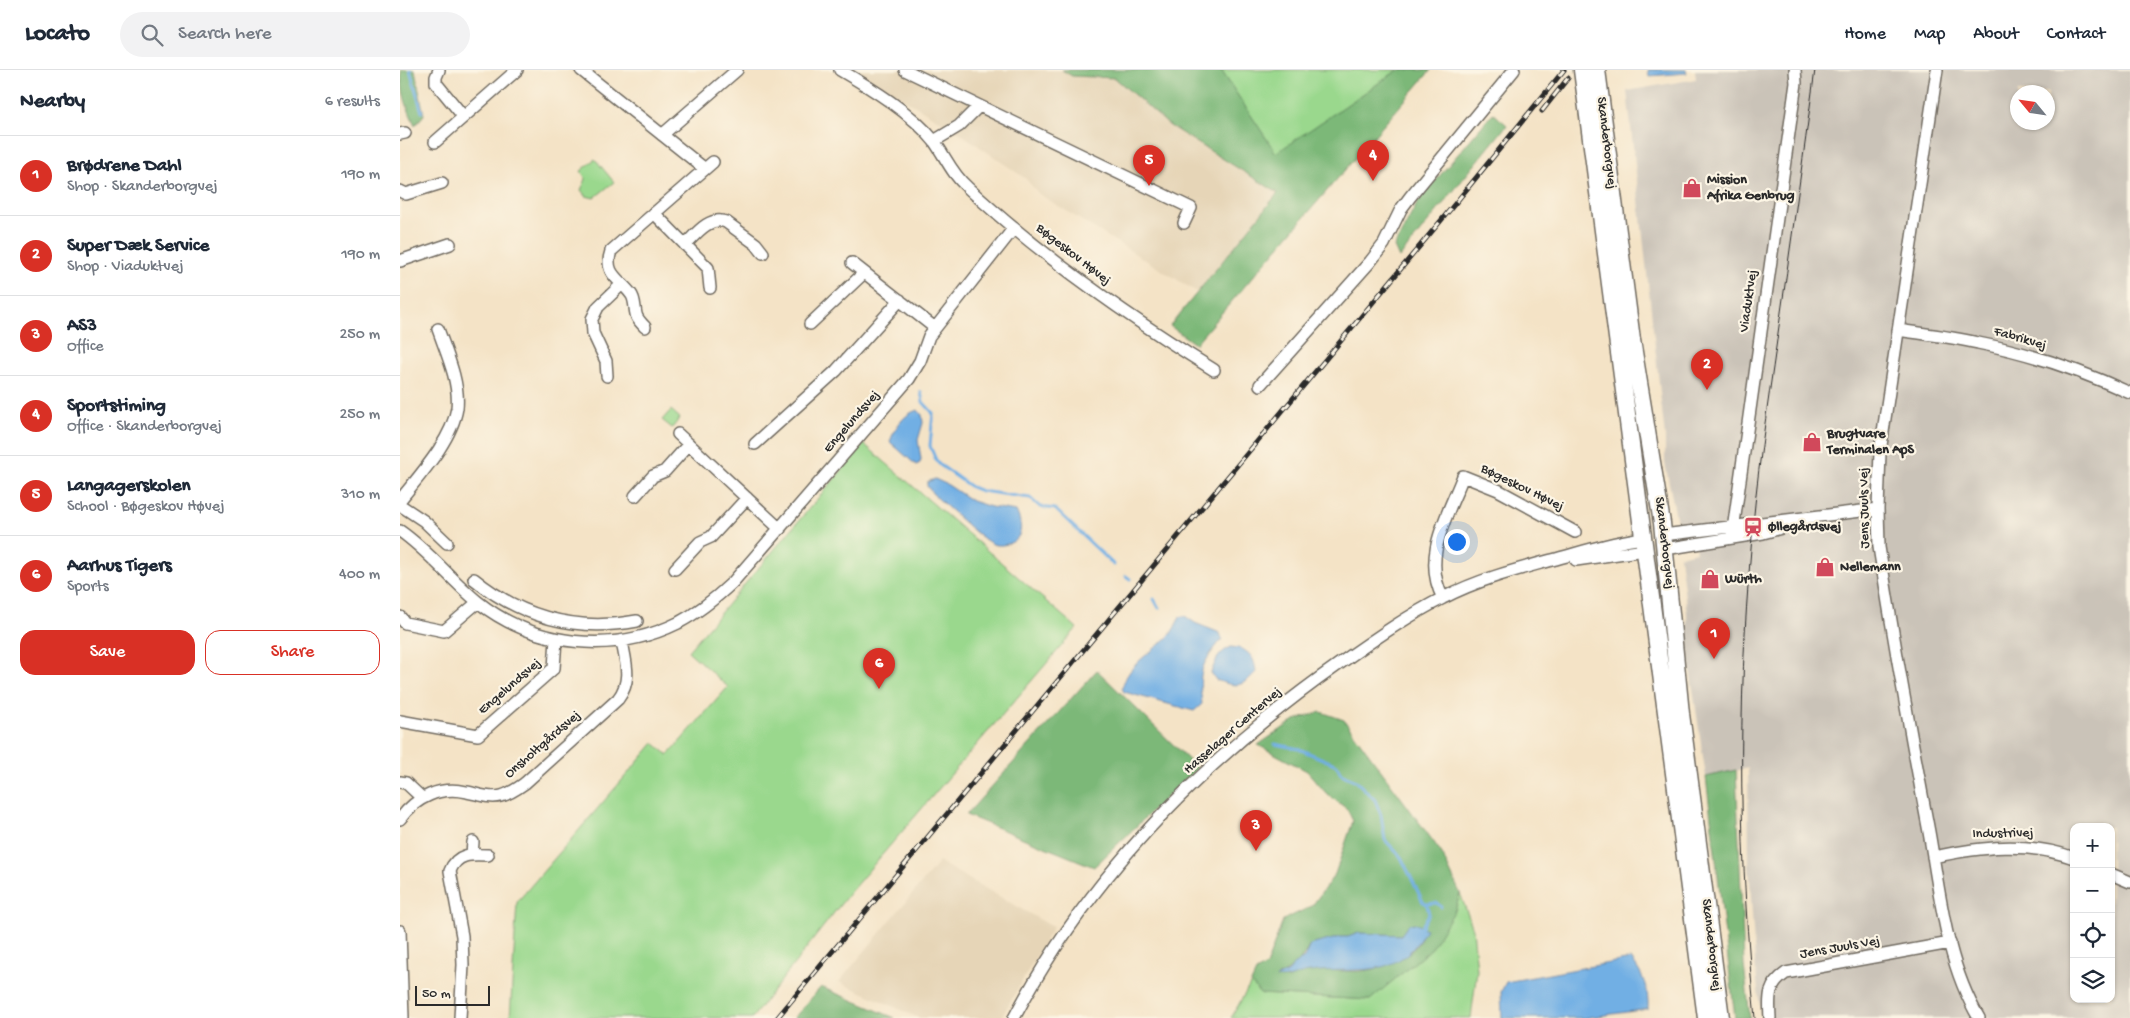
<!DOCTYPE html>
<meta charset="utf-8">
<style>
body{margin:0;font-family:"Gochi Hand",sans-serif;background:#f2f2f3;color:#1f2937}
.controls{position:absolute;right:15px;bottom:15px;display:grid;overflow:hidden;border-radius:10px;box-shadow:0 1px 4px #0004}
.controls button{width:45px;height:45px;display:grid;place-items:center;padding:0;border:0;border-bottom:1px solid #e0e1e3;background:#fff;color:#1f2937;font:25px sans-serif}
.compass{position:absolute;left:1610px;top:15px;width:45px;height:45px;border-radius:50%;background:#fff;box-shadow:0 1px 4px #0004;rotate:299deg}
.scale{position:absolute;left:15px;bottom:12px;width:75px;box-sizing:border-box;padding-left:5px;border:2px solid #2b2b2b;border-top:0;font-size:14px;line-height:18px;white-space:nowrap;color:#2b2b2b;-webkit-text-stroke:4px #fcf5e5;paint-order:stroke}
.you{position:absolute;left:1056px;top:471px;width:18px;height:18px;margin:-12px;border:4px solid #fff;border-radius:50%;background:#1a73e8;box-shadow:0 0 0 8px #1a73e833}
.badge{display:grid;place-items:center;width:32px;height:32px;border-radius:50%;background:#d93025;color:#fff;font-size:16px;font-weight:700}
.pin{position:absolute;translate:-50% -41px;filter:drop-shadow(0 1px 2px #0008)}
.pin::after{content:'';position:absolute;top:26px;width:18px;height:15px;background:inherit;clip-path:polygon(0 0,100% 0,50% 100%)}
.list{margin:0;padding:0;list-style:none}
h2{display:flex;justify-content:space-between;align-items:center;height:65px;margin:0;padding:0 20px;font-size:21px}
h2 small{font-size:16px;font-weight:400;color:#747a83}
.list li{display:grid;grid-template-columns:32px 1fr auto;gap:15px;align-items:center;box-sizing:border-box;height:80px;padding:0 20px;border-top:1px solid #e0e1e3}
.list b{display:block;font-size:19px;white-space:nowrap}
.list p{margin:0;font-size:16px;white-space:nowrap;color:#747a83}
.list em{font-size:16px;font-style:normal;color:#747a83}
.actions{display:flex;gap:10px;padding:15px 20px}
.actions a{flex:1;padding:11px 0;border:1px solid #d93025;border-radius:15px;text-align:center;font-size:18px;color:#d93025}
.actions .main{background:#d93025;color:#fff}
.icon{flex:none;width:28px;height:28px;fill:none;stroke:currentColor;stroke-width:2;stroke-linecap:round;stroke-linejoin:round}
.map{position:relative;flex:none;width:1730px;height:948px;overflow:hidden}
header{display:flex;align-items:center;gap:30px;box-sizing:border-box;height:70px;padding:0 25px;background:#fff;border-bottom:1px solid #e0e1e3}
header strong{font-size:24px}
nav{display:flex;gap:28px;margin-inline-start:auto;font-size:18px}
.search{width:350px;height:45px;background:#f2f2f3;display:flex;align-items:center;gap:12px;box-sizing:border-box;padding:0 18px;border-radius:28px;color:#747a83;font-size:19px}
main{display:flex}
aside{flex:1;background:#fff}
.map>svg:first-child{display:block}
.built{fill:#e6d5b7}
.industrial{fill:#cac3b8;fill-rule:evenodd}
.green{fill:#9ad88d;stroke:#62825c}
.forest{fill:#7bb878;stroke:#537252;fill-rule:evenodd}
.water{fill:#71afe4;stroke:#4e6d88}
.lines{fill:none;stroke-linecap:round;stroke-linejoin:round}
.stream{stroke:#71afe4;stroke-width:3}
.minor-casing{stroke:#716b61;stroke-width:14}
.secondary-casing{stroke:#716b61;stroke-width:19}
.minor{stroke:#fff;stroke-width:11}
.secondary{stroke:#fff;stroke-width:16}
.tram{stroke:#2b2b2b;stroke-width:1}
.rail-casing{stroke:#2b2b2b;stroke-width:5}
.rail{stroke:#fcf5e5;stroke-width:3;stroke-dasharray:9;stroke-linecap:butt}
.labels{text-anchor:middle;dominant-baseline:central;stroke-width:4.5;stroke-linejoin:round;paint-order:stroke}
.street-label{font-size:14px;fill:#2b2b2b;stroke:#fcf5e5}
.poi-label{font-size:14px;font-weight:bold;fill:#2b2b2b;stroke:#fcf5e5;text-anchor:start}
</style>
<header>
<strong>Locato</strong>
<div class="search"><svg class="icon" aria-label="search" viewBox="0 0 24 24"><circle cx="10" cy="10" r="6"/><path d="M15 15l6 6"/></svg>Search here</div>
<nav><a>Home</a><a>Map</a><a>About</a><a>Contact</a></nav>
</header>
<main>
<aside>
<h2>Nearby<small>6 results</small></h2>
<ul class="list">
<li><span class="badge">1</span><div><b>Brødrene Dahl</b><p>Shop · Skanderborgvej</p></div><em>190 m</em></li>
<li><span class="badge">2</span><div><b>Super Dæk Service</b><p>Shop · Viaduktvej</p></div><em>190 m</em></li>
<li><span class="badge">3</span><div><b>AS3</b><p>Office</p></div><em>250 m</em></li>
<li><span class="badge">4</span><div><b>Sportstiming</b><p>Office · Skanderborgvej</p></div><em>250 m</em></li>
<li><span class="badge">5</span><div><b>Langagerskolen</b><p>School · Bøgeskov Høvej</p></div><em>310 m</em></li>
<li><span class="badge">6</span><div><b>Aarhus Tigers</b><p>Sports</p></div><em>400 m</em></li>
</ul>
<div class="actions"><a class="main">Save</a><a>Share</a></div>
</aside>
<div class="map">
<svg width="1730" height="948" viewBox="0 0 1730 948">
<rect width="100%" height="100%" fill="#fcf5e5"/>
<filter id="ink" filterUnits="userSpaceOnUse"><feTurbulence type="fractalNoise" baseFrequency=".02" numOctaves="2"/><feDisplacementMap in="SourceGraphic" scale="10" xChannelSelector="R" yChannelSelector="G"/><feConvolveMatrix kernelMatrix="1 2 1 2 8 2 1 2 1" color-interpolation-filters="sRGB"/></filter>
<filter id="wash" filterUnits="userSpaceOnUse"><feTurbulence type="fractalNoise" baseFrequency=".0096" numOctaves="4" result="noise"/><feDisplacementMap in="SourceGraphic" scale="20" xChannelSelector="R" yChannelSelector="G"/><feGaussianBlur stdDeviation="1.12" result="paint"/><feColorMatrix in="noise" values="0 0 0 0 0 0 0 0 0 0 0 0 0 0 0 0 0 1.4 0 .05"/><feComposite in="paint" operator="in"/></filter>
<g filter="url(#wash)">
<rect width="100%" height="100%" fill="#f4e3c6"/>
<!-- built -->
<path class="built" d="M456,0H662L672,6L715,8L770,56L878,124L797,222L639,124L626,109L560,63Z
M539,792L653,857L601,948H519L439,912Z"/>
<!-- industrial -->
<path class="industrial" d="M1295,0H1730V948H1361L1355,892L1349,794L1348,698L1306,707L1288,585L1287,544L1280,486L1296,482L1292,455L1282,456L1277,452L1265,393V367L1227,21L1296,9ZM1618,22H1648V52H1618ZM1674,757H1711V929H1674Z"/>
<!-- green -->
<path class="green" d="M821,0H998L876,84Z
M195,89L214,112L194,128L186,126L181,120L186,109L181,101Z
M271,340L280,348L272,358L262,350Z
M464,374L677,558L451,821L352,948H110L117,832L254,673L268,685L328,617L288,581Z
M1060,823L1073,859L1077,900L1071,948H831L851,913L860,924L970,930L1055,841Z"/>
<!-- forest -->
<path class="forest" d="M1,0H15L24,45L15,55C6,36 1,20 1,0Z
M662,0H821L876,83L998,0H1031L795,274L770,256L878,123L770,56L715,8L672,6Z
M1093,43L1107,55L999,188L994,177L1019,130Z
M697,600L797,698L694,797L566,745Z
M921,642L944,650L1041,782L1060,823L1055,840L1031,879L970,930L860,924L851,913L856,902L866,896L883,850L912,836L935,804L953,751L947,739L926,723L907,701L858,675L895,650ZM1015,853L1021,869C1013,881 1010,883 998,889C988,893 979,899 969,900C943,905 913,893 888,909L878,906C893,901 903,888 910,875L941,867H948L959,863L1001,865L1009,854Z
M1336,700L1344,895L1350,948H1335L1306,707Z
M421,917L495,948H394Z"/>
<!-- water -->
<path class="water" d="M1248,0H1286L1287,3L1249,6Z
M518,340L522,345L523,353L518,370L521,389L520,393L516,395L490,372C494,359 504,343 518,340Z
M535,409L548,415L572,431L591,437L616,441C620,449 623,460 618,467C613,474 601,477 593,474C580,469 546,435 533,424L527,416V412Z
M785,546L795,553L820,563L822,569C801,595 798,600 802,634L794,641L724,622L722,618C729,593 750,584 768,567C773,562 776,554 780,547Z
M831,577C847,578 855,586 856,602C841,618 836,617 816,610L811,603C816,590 818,583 831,577Z
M1015,853L1026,859C998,912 959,896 910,902C898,903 888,911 876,908L889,902L893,895L904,888L910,875L941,867H948L959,863L1001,865L1009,854Z
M1231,889C1243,905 1249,919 1248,939L1184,948H1102L1101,922L1106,912Z"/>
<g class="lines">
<!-- stream -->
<path class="stream" d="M10,0L22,42
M521,322L523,332L533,343L530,376L536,390L540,395L571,417L581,421L630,428L640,437L655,439L714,495
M726,506L730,509
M754,529L759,538
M875,674L899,679L937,695L941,704L956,711L975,730L981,745L985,770L1001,787L1023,832L1027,835L1029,844L1021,858
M1026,834L1037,833L1041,837"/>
</g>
</g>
<g filter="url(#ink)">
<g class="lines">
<defs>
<path id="minor" d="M39,0L36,7V13L63,46
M181,0L305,99
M440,0C471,18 512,43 534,71C545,86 552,104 567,117C642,187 727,246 814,300
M505,0L791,138L784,153
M1537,0L1480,382L1478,439L1479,477C1494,572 1511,667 1529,762C1540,824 1546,893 1579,948
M0,64L5,63
M262,65L337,0
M534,71L559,56L579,36
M35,72L117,0
M0,121L6,124L42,113
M254,143L308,198L310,218
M285,175C296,164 309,146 326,152L356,174L363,183
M0,191L50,174
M452,193L535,258
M410,254L464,203
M245,257C242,254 239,251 237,247C234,241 236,230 231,224C220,209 203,204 211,181L313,92
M1498,260C1525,264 1552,267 1578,273C1630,283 1682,301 1730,323
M207,306L206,291L193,263L192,249L198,237L221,215
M860,315L970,192L984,174L1001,139L1010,127L1114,0
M278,364L380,459
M355,374L436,301L500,230
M235,426L253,406L265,401L289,374
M0,430C20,405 52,370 57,338C60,312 46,282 38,259
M0,435L24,451L47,473
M0,461C29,481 51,510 78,532C135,577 213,585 278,553C299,542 316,528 333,512L509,309L520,291L529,266L614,158
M1263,465L1478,439
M1332,467L1396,13L1395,0
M1265,479L1363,463L1396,454
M1176,490L1245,480
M275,499L300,472L311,467L347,428
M74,509C122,548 177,562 237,551
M1043,528C1021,487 1048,445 1063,406L1098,420L1175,462
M0,547L5,553L44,561L78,532
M0,651L78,665L154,598L156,569
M0,712L6,713L22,728
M0,749C16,727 40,716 67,722C78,724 90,729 101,726C110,724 118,718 125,713L218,629C232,611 226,593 222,572
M72,784L73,772
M1533,787C1580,777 1628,771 1674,788
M1711,804L1730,812
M0,861L3,948
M60,948L63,895L62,866L50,801C57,783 71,784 88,785
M614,948C690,804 807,687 939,594C972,571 1007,546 1043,528C1077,510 1115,500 1152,490C1182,482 1212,472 1243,468
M1370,948C1369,928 1367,916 1386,903L1550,873"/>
<path id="secondary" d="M1182,0L1306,948
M1197,0L1232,270L1262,453L1281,644L1321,948"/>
</defs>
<!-- minor casing -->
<use href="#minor" class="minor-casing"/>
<!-- secondary casing -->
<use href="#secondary" class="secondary-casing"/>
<!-- minor -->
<use href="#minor" class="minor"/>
<!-- secondary -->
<use href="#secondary" class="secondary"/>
<!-- tram -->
<path class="tram" d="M1355,948C1339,792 1337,636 1351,479C1356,409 1367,340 1377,270C1390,180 1403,90 1415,0"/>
<defs>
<path id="rail" d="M1142,41L1168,8
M377,948L1044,147L1164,0"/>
</defs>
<!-- rail casing -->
<use href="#rail" class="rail-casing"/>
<!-- rail -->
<use href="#rail" class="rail"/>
</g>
</g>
<!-- icons -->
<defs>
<symbol id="shop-bare" viewBox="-9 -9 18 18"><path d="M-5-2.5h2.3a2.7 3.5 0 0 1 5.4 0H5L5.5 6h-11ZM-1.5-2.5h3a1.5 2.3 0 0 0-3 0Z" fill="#d1495b" stroke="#fcf5e5" stroke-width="2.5" paint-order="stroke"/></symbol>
<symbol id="station-bare" viewBox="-9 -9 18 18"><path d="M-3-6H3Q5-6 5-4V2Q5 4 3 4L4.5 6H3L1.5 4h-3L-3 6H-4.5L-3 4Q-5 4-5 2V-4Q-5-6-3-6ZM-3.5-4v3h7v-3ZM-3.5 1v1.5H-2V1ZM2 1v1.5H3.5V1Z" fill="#d1495b" stroke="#fcf5e5" stroke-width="2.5" paint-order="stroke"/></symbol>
</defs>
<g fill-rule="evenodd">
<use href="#shop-bare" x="1278" y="104" width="28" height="28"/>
<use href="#shop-bare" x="1398" y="358" width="28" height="28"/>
<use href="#station-bare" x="1339" y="443" width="28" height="28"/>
<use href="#shop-bare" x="1411" y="483" width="28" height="28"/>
<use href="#shop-bare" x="1296" y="495" width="28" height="28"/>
</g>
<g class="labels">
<!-- street labels -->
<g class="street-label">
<text transform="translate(1206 73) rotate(83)">Skanderborgvej</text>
<text transform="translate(673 185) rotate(38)">Bøgeskov Høvej</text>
<text transform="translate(1349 231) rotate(-82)">Viaduktvej</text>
<text transform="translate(1620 269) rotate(16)">Fabrikvej</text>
<text transform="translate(452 352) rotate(-49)">Engelundsvej</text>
<text transform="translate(1122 418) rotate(26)">Bøgeskov Høvej</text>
<text transform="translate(1465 438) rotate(-91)">Jens Juuls Vej</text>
<text transform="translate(1264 473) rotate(83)">Skanderborgvej</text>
<text transform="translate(110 617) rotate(-41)">Engelundsvej</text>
<text transform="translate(833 661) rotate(-41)">Hasselager Centervej</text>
<text transform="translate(143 675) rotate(-41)">Onsholtgårdsvej</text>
<text transform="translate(1603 764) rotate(-1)">Industrivej</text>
<text transform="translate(1311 875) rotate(83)">Skanderborgvej</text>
<text transform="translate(1440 878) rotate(-10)">Jens Juuls Vej</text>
</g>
<!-- poi labels -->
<g class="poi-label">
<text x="1307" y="110">Mission<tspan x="1307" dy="16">Afrika Genbrug</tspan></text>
<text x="1427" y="364">Brugtvare<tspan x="1427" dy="16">Terminalen ApS</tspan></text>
<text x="1368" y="457">Øllegårdsvej</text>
<text x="1440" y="497">Nellemann</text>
<text x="1325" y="509">Würth</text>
</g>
</g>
</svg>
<div class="controls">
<button>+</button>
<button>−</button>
<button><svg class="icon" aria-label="locate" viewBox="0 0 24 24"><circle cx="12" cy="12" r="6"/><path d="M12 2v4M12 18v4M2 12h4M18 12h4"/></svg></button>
<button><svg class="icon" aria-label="layers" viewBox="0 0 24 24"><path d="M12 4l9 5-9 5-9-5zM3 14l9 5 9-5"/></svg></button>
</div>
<svg class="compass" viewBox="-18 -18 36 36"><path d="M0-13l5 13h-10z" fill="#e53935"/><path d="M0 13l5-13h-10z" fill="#747a83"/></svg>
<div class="scale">50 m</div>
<div class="you"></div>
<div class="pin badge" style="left:1314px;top:589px">1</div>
<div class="pin badge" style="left:1307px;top:320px">2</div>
<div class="pin badge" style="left:856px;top:781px">3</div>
<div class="pin badge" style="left:973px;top:111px">4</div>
<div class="pin badge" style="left:749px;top:116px">5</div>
<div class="pin badge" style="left:479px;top:619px">6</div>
</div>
</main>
